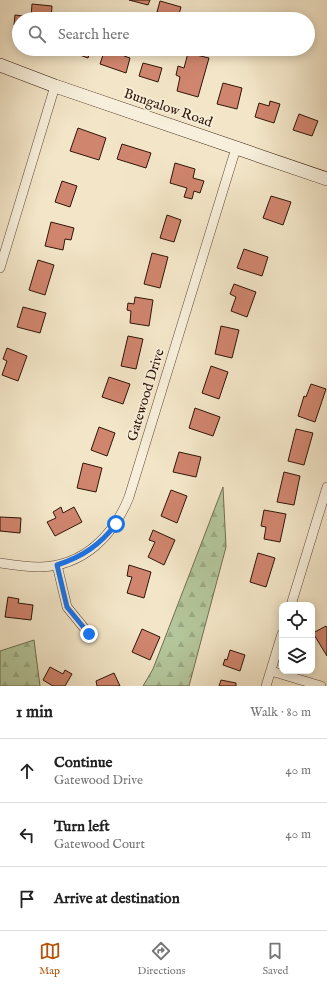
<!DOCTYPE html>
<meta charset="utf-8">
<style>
body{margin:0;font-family:"IM FELL English",serif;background:#f6f6f6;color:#222}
.controls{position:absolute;right:12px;bottom:12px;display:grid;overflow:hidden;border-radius:8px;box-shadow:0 2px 10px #0003}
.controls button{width:36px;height:36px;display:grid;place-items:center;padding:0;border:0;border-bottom:1px solid #e0e0e0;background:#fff;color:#222;font:20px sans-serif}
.stop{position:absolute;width:12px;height:12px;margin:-9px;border:3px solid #1a73e8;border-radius:50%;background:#fff}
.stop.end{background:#1a73e8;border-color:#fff;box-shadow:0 1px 4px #0008}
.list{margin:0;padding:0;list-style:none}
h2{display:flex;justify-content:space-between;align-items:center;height:52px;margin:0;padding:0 16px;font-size:17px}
h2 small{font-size:13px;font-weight:400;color:#767676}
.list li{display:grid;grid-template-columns:26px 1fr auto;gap:12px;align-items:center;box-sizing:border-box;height:64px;padding:0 16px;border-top:1px solid #e0e0e0}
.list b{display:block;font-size:15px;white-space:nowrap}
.list p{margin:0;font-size:13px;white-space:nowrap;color:#767676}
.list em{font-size:13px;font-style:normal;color:#767676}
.icon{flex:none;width:22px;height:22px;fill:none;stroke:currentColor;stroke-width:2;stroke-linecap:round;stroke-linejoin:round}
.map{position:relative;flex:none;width:327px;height:686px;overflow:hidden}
.search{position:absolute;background:#fff;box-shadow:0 2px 10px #0003;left:12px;right:12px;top:12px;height:44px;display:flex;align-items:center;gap:10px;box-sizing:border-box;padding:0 14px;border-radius:22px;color:#767676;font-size:15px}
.sheet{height:244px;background:#fff}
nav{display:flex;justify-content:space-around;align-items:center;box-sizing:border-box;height:56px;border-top:1px solid #e0e0e0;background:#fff;font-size:11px;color:#767676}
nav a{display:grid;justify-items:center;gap:2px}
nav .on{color:#b45309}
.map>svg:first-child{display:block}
.forest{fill:url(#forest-firs);stroke:#726e51}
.building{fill:#d0856e;stroke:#2f1507}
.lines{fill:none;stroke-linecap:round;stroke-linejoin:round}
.street-casing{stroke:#604937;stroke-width:10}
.secondary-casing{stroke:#2f1507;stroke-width:14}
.street{stroke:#f7efdb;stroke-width:9}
.secondary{stroke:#f7efdb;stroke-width:13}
.route{stroke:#1a73e8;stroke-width:5}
.labels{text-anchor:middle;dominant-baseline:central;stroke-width:3.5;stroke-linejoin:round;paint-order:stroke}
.street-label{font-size:14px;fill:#2f1507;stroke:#f7efdb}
</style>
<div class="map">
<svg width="327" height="686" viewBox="0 0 327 686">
<defs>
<pattern id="forest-firs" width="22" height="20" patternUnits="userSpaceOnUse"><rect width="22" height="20" fill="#b4c69b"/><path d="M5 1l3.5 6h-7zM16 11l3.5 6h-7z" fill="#9ba984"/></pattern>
</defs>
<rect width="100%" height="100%" fill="#f3e6c8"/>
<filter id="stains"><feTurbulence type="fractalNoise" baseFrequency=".005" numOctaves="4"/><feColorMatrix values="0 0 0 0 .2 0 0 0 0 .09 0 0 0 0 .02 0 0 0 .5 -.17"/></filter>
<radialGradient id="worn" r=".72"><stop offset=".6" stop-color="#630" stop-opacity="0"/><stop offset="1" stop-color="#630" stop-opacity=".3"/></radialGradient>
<!-- forest -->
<path class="forest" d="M223,487L226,547L189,686H143L153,669Z
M34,640L40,686H0V651Z"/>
<!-- building -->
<path class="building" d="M129,0H150L148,5Z
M160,1L181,7L178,18L157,12Z
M32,4L52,6L51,19H19V26L14,25L15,15L31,17Z
M63,49H91L88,58Z
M105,49H126L124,56L130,58L126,73L100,64Z
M188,53L209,58L198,97L177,91L180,77L176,75L178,66L184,68Z
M143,63L162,68L158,82L139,76Z
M223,83L242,88L237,109L217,104Z
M270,101L280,104L274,123L255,117L259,103L269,106Z
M299,114L318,121L312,136L293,130Z
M78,128L106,138L99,160L70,151Z
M122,144L151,153L146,168L117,159Z
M175,163L195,169L193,178L204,181L200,193L194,191L192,199L184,197L187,188L170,183Z
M62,181L77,186L70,207L55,202Z
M271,196L291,202L283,225L263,218Z
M167,215L181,220L174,242L160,238Z
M51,222L74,228L71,240L65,239L63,250L45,246Z
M244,249L268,257L262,276L237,268Z
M152,253L168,257L160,288L144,284Z
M38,260L54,265L45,295L29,290Z
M234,284L256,292L247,317L231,311L236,297L230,294Z
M135,297L153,300L149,326L130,323L131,311L127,310L128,303L134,304Z
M23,307L46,313L40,333L17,327Z
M221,326L239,330L232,358L215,354Z
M128,336L143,339L136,369L121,366Z
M7,348L27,356L18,381L2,375L7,361L3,359Z
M211,366L228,372L219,399L202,393Z
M109,377L130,384L123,404L102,397Z
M311,384L326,389L315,422L298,416L304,396L306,397Z
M195,408L220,417L213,436L189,428Z
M99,427L115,433L107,456L91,450Z
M296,429L313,433L304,465L288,461Z
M179,452L201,457L196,477L173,472Z
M83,463L102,468L96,492L77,488Z
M284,472L300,476L294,505L277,502Z
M171,490L187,496L177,523L161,516Z
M61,507L63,513L74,507L82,522L55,536L47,522L56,518L53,512Z
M264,510L286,514L280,542L264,539L266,527L261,526Z
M0,517L21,518L20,533L0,531Z
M153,530L175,540L164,565L148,557L155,542L149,540Z
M258,553L275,558L266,587L250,582Z
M129,565L151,572L144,598L127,593L132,577L127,576Z
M8,597L19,599L18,603L33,605L31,620L5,617Z
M326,626L327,628V656L313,633Z
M142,629L160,637L150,660L132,652Z
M230,650L245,655L240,671L223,665L225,659L227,660Z
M50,667L63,674L65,670L72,674L65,686H53L43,680Z
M114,673L120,686H97L96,681Z
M221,680L236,683V686H219Z"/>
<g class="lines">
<defs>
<path id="street" d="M0,268L55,86
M0,563C13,565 27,567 40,567C84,566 114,535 129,497L236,148
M57,565L67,607L89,634
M291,605L327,487
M271,671L321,686
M266,686L282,634"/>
<path id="secondary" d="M0,65L55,86L327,179"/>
</defs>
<!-- street casing -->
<use href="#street" class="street-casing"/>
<!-- secondary casing -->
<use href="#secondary" class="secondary-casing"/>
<!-- street -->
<use href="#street" class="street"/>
<!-- secondary -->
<use href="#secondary" class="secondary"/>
</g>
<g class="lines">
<!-- route -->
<path class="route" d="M89,634L67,607L57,565C82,557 100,545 116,524"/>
</g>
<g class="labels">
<!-- street labels -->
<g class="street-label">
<text transform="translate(168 108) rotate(19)">Bungalow Road</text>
<text transform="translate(146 395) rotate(-73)">Gatewood Drive</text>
</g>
</g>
<rect width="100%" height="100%" filter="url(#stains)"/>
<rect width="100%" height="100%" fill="url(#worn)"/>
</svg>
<div class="controls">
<button><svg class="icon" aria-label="locate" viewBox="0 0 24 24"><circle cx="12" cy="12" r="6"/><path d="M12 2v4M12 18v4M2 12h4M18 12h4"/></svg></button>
<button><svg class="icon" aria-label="layers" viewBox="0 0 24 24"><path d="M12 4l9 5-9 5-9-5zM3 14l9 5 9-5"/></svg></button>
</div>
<div class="stop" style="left:116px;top:524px"></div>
<div class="stop end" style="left:89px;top:634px"></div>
<div class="search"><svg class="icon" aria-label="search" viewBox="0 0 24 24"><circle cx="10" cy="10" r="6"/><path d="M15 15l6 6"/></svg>Search here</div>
</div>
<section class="sheet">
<h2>1 min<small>Walk · 80 m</small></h2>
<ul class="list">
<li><svg class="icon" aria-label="ahead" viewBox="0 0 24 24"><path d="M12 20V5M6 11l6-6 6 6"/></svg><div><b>Continue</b><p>Gatewood Drive</p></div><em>40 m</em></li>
<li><svg class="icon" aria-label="left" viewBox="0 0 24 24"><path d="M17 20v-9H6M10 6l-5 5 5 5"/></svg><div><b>Turn left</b><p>Gatewood Court</p></div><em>40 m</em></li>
<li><svg class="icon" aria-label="arrive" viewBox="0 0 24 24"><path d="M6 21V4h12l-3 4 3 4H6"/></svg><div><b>Arrive at destination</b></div></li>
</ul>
</section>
<nav>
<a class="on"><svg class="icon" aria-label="map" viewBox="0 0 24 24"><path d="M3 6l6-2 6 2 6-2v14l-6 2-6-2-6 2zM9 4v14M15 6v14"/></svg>Map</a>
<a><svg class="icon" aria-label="directions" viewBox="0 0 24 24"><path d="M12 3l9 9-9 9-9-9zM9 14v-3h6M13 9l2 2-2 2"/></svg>Directions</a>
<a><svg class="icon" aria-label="saved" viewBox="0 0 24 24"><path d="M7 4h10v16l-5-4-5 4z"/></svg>Saved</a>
</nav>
